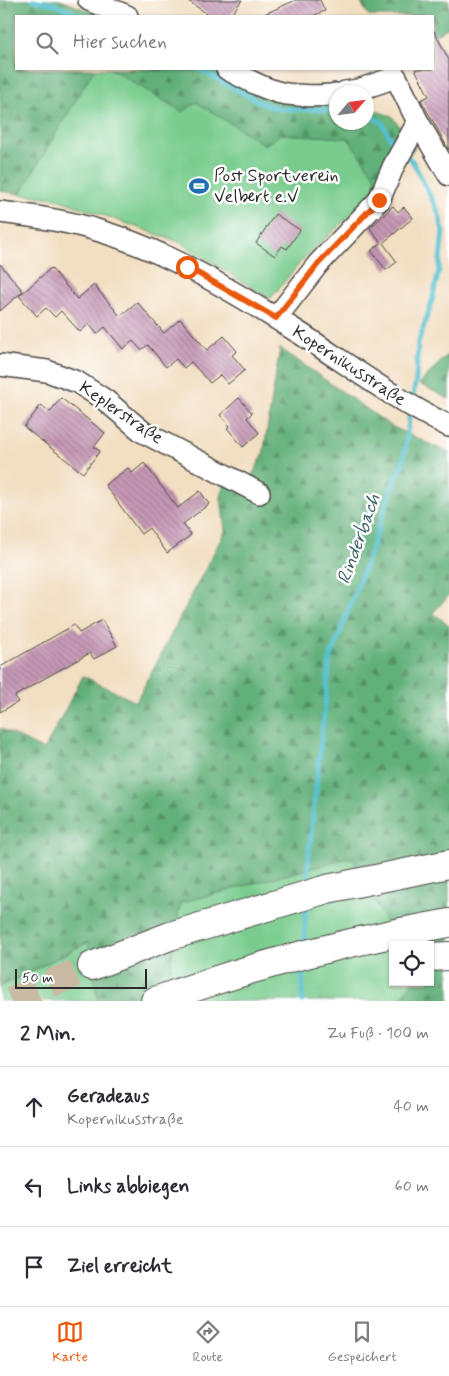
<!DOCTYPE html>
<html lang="de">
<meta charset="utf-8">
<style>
body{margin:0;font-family:Mynerve,sans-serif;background:#f2f2f3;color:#2b2b33}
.controls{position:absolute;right:15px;bottom:15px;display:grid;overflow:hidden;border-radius:0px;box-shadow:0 1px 4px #0004}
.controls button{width:45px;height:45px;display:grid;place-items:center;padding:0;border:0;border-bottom:1px solid #e1e1e2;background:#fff;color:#2b2b33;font:25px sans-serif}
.compass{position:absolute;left:329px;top:85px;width:45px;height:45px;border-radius:50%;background:#fff;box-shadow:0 1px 4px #0004;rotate:62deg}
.scale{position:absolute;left:15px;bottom:12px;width:132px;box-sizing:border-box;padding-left:5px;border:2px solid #2b2b2b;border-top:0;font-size:14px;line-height:18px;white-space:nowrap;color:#2b2b2b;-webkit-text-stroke:4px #fff;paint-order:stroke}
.stop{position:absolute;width:15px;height:15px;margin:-11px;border:4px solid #ea580c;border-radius:50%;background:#fff}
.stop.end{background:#ea580c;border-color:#fff;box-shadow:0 1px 5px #0008}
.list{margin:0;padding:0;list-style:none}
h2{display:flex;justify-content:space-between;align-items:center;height:65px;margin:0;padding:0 20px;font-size:21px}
h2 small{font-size:16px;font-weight:400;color:#7c7c81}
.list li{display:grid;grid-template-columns:32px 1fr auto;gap:15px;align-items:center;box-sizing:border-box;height:80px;padding:0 20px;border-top:1px solid #e1e1e2}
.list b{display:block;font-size:19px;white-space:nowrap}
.list p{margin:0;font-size:16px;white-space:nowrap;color:#7c7c81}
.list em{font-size:16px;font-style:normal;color:#7c7c81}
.icon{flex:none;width:28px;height:28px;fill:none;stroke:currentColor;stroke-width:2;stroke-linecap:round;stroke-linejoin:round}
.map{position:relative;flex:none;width:449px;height:1001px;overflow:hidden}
.search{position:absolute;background:#fff;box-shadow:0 1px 4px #0004;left:15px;right:15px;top:15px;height:55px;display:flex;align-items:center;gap:12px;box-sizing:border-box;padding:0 18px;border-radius:0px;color:#7c7c81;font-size:19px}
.sheet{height:305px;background:#fff}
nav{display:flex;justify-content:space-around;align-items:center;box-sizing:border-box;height:70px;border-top:1px solid #e1e1e2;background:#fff;font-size:14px;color:#7c7c81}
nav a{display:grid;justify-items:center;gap:2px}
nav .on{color:#ea580c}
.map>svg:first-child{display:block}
.green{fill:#79cc8e;stroke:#527c5c}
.forest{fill:url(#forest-firs);stroke:#466e52}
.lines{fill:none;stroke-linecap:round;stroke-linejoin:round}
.stream{stroke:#53bfce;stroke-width:5}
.building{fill:url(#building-back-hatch)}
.highway-tunnel{stroke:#cabaa3;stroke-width:28;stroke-dasharray:28 14;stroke-linecap:butt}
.minor-casing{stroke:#494642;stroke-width:24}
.highway-casing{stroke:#494642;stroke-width:30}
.minor{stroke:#fff;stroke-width:21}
.highway{stroke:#fff;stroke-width:28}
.route{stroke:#ea580c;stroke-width:6}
.labels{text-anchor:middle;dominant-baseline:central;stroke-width:5;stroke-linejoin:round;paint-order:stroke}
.poi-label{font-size:18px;fill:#2b2b2b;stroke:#fff;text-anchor:start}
.street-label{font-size:18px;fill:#2b2b2b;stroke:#fff}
.water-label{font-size:19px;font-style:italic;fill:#395f64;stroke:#fff}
</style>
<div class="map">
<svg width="449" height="1001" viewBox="0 0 449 1001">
<defs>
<pattern id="forest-firs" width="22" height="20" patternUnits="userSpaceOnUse" patternTransform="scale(1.25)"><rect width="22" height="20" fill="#62b079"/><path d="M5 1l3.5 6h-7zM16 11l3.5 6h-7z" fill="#518f63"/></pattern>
<pattern id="building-back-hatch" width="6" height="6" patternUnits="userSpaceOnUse" patternTransform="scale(1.25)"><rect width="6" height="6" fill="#c698b5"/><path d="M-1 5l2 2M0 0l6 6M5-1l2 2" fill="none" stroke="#a17c93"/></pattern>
</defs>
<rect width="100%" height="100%" fill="#fff"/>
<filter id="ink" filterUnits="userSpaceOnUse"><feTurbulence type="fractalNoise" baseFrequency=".02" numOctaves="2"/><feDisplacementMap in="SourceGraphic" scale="10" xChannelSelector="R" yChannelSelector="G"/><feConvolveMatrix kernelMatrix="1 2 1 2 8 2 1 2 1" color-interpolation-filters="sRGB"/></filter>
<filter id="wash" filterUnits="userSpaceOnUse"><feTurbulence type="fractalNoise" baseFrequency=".0096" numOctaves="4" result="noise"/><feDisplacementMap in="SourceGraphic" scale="20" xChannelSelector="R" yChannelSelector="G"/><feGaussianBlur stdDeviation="1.12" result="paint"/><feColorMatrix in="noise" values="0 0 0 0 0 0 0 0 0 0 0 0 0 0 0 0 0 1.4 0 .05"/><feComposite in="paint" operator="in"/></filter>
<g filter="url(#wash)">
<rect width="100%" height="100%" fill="#f2dec1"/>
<!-- green -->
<path class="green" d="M94,69H111L183,112L196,102L280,134L348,138L376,178L372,196L305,257L270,299L179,242L54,198L20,194Z
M353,857L398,945H393V982H413L399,1001H165L180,903Z
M89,942L98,1001H0V987Z"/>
<!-- forest -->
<path class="forest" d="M0,0H60L102,16H16V69H94L20,194L0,191Z
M359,0H449V27L433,36V16H369Z
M111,69H213L272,97L336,103V122H366L367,108L392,116L415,148L372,196L376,178L348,138L281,134L265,145L196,102L183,112Z
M280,348L391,426L449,453V595L433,613L449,625V1001H399L413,982H430V945H398L352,857L180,903L165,1001H98L88,942L0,987V728L44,750L83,676L136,702L225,531L221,498L224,481H249L263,455Z
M449,353V399L419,384Z"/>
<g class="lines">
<!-- stream -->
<path class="stream" d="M33,0L54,4L81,16
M199,69L261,103L280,109L336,110
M366,114L382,122L392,142L398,147
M406,155L413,162L438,211L443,231L439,270L432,301L418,344L416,380L412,401
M307,886L309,853L330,659L367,561L393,485L403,463L410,412
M304,946L306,904
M302,1001L303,964"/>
</g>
<g id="blocks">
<!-- building -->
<path class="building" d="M187,0H242L230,16H210Z
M296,0H320L325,11L312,16H260Z
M433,29L449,60V150L421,100L429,96L415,69H433Z
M393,206L398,212L404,207L413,218L383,243L397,262L386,270L371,251L381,243L370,228Z
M275,214L300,230L287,249L282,246L275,256L256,243Z
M0,264L23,291L0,311Z
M51,268L77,299L94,285L120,316L137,302L164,333L180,319L207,350L224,336L237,351L232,355L245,370L228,384L220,375L210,383L191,362L184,368L176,359L166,367L148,345L141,350L133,341L123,349L105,327L97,334L89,324L80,332L61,311L55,317L46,308L37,316L19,296Z
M61,398L105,433L94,447L100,451L83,473L24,427L41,405L50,412Z
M239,398L252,413L247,418L259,433L243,447L227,428L230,426L220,415Z
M144,463L178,508L200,491L209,504L183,524L191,535L167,553L149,528L141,534L105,485L128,468L132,473Z
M102,620L117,646L94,659L90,653L45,678L15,696L18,702L0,712V667L74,625L79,633Z"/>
</g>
</g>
<g filter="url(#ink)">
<use href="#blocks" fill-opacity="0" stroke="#494642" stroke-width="1"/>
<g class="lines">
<!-- highway-tunnel -->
<path class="highway-tunnel" d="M11,1001L92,966"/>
<defs>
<path id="minor" d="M89,0L127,16
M227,69C242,77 258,86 274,91C287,96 322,97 336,94
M345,92L358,90L396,77L418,122L449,175
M0,212C34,216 68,221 100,231C172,253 238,294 301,334C350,366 397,401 449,426
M276,318L318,264L379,200L394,165L418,122
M0,365L47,371L77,382L105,400L143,432L259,493"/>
<path id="highway" d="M430,957L449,956
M92,966L170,936L327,889L449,864
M155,1001C249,967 350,940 449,923"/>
</defs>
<!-- minor casing -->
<use href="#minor" class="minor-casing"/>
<!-- highway casing -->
<use href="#highway" class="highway-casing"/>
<!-- minor -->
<use href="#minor" class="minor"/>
<!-- highway -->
<use href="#highway" class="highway"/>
</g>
</g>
<g class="lines" filter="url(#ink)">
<!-- route -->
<path class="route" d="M187,267L276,318L318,264L379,200"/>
</g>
<!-- icons -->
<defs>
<symbol id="stadium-bare" viewBox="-9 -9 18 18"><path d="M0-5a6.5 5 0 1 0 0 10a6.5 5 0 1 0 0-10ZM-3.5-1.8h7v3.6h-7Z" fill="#1f6fb2" stroke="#fff" stroke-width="2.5" paint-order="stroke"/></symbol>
</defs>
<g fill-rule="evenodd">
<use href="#stadium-bare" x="185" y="172" width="28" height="28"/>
</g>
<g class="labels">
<!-- poi labels -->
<g class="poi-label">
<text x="214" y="176">Post Sportverein<tspan x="214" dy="21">Velbert e.V</tspan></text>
</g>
<!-- street labels -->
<g class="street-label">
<text transform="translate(349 366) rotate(33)">Kopernikusstraße</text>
<text transform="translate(121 413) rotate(34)">Keplerstraße</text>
</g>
<!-- water labels -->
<g class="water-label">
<text transform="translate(359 539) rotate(-70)">Rinderbach</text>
</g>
</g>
</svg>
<div class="controls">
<button><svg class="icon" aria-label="locate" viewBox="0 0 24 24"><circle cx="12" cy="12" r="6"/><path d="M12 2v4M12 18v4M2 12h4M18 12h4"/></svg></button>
</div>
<svg class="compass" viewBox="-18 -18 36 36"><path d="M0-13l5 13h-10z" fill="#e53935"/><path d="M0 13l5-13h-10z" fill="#7c7c81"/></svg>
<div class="scale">50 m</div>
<div class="stop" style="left:187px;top:267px"></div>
<div class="stop end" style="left:379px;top:200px"></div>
<div class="search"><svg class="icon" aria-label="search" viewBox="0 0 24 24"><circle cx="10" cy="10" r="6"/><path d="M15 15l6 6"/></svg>Hier suchen</div>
</div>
<section class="sheet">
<h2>2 Min.<small>Zu Fuß · 100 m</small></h2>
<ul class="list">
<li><svg class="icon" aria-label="ahead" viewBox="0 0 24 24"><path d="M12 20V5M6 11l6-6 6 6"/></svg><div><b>Geradeaus</b><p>Kopernikusstraße</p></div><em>40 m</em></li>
<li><svg class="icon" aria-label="left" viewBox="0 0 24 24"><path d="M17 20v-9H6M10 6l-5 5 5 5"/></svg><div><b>Links abbiegen</b></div><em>60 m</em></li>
<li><svg class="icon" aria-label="arrive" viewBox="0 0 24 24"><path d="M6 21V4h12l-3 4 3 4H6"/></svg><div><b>Ziel erreicht</b></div></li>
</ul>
</section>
<nav>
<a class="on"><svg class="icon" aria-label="map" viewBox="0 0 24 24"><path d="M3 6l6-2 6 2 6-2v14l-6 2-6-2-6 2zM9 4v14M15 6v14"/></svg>Karte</a>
<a><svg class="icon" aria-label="directions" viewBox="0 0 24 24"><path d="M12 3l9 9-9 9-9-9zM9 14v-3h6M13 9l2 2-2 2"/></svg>Route</a>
<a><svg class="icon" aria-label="saved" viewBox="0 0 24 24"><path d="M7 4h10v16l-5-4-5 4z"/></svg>Gespeichert</a>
</nav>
